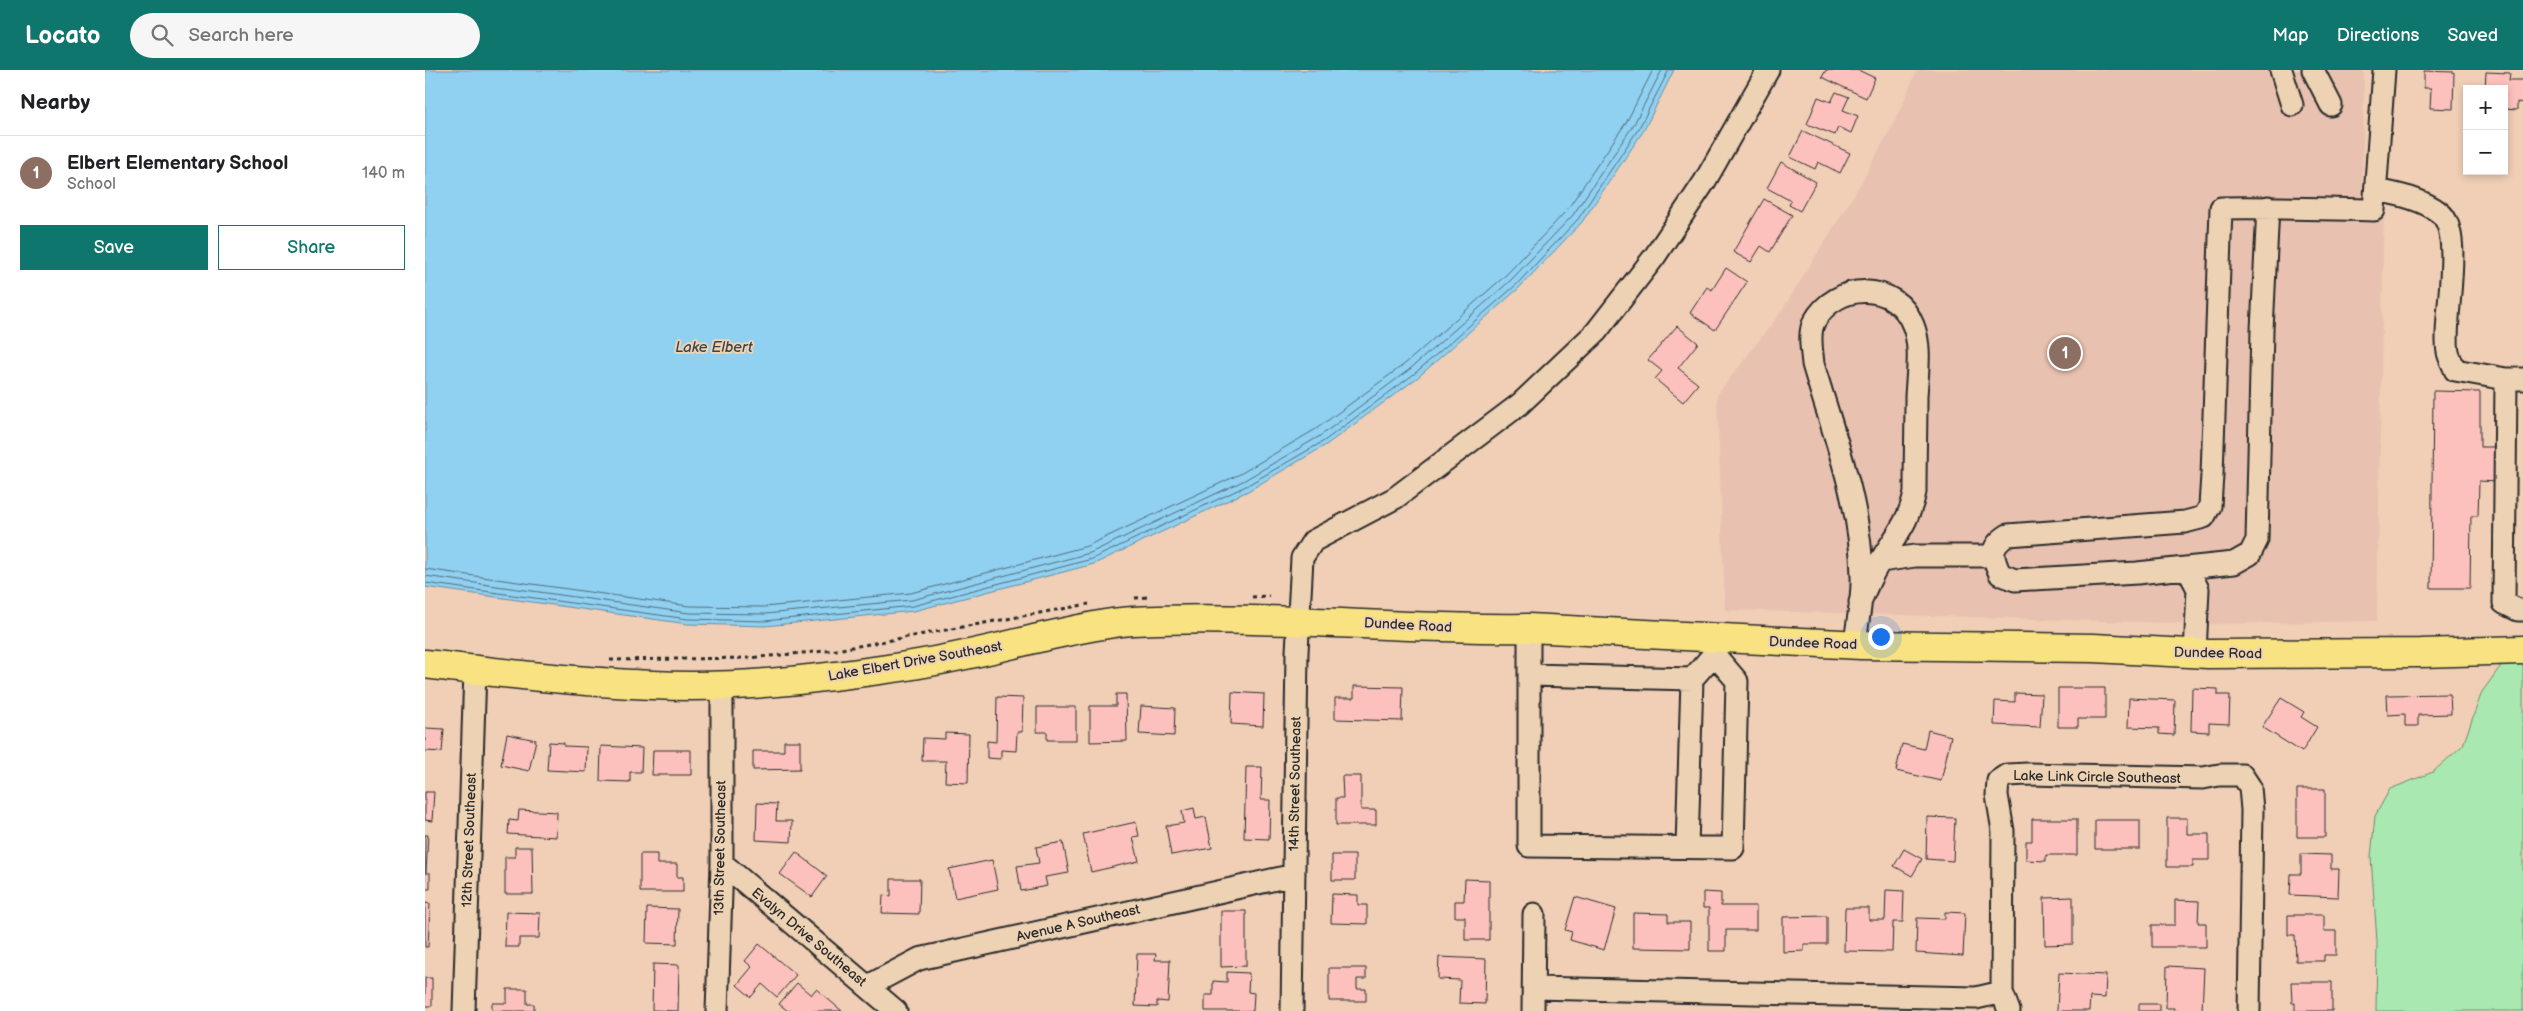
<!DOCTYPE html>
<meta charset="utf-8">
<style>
body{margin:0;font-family:"Balsamiq Sans",sans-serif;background:#f6f6f6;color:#202124}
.controls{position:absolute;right:15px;top:15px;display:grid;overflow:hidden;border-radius:0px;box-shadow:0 2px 8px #0003}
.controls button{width:45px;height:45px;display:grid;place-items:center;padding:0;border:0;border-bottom:1px solid #e0e0e0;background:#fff;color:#202124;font:25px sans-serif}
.you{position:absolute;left:1455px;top:566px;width:18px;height:18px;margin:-12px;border:4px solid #fff;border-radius:50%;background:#1a73e8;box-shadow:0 0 0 8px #1a73e833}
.badge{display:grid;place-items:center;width:32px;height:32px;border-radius:50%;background:#0f766e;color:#fff;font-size:16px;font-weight:700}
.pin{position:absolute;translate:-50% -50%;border:2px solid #fff;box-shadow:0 1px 5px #0006}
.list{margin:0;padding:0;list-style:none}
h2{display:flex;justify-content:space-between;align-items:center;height:65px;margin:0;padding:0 20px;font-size:21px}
h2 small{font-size:16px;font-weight:400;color:#757577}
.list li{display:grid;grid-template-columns:32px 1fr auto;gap:15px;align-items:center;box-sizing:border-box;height:75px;padding:0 20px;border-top:1px solid #e0e0e0}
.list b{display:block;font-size:19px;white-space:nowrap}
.list p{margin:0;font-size:16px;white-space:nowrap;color:#757577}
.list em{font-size:16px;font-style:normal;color:#757577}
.actions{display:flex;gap:10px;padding:15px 20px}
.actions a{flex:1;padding:11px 0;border:1px solid #0f766e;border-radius:0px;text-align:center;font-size:18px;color:#0f766e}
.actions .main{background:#0f766e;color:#fff}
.icon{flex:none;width:28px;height:28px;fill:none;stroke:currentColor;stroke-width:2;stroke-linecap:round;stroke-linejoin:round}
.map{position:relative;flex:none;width:2098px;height:941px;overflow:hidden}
header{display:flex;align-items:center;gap:30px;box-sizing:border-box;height:70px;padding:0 25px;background:#0f766e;color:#fff}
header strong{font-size:24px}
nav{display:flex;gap:28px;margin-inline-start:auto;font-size:18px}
.search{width:350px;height:45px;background:#f6f6f6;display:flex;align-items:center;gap:12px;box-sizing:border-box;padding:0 18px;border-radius:28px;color:#757577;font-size:19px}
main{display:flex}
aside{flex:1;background:#fff}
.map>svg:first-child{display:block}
.built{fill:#e8c1b0}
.green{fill:#a9e9b1;stroke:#6a8a6e}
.water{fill:#90d0f1;stroke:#688ea2}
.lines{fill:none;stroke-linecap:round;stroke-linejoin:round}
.shore{stroke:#536d7a;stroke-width:1}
.building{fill:#fdc1bd;stroke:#2b2b2b}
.minor-casing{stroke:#2b2b2b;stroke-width:25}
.major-casing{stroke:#2b2b2b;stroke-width:31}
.path{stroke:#2b2b2b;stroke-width:3;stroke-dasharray:4 4;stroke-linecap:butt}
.minor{stroke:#edd2b4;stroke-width:21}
.major{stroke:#f8e281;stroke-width:28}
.labels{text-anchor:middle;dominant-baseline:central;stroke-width:4;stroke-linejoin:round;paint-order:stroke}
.street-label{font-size:14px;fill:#2b2b2b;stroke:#edd2b4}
.water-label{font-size:15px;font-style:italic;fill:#3a4449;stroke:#edd2b4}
</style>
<header>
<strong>Locato</strong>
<div class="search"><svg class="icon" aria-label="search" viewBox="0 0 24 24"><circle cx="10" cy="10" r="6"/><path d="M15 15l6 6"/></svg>Search here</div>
<nav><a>Map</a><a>Directions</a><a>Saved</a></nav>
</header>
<main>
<aside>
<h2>Nearby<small></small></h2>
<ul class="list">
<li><span class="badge" style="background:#8d6e63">1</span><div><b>Elbert Elementary School</b><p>School</p></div><em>140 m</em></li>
</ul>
<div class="actions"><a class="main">Save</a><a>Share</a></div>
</aside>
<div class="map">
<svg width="2098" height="941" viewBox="0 0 2098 941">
<rect width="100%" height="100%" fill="#f0cfb6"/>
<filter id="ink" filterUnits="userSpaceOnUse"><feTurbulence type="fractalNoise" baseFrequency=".02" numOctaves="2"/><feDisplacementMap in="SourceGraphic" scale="10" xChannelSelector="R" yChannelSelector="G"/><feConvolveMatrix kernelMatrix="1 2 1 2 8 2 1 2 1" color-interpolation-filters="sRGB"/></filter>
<g filter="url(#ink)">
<!-- built -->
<path class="built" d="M1492,0H1939L1937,128H1959L1952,551L1784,554L1300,540L1292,325L1356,242L1432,120L1470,51Z"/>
<!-- green -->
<path class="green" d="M2098,589V941H1951L1952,871L1946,787L1950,746L1965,719L2008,702L2038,675L2057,622L2080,590Z"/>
<!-- water -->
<path class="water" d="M0,0H1249L1219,60L1157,152L1094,218L992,308L901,375L823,421L669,494L489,541L340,556L263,554L0,517Z"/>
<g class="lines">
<!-- shore -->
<path class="shore" d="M0,499L264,536L339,537L486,523L662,476L815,404L891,359L981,293L1081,205L1142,140L1202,51L1228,0
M0,506L264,543L340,544L487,530L665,483L818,411L895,366L985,299L1086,210L1148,145L1209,54L1237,0
M0,513L263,549L340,551L488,536L667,489L821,416L899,371L989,304L1091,215L1153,149L1214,58L1244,0"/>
</g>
<!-- building -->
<path class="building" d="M1401,0H1433L1450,8L1441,28L1397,7Z
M1999,1L2029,2L2028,39L2005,38L2006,18H1999Z
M2061,2L2085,3L2084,10H2098V33L2092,32V40L2079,39V19H2060Z
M1411,22L1424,27L1418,40L1433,46L1426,63L1413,57L1410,65L1382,54L1393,27L1406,32Z
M1378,61L1425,83L1415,103L1393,92L1390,99L1365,87Z
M1356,92L1391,112L1375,141L1364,135L1366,131L1342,118Z
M1339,129L1367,145L1345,182L1336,176L1326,192L1308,182Z
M1301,198L1322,212L1290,260L1265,243L1282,217L1287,220Z
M1252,256L1273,273L1253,298L1273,314L1258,332L1230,309L1237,301L1223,290Z
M2008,321L2055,322V377H2074V412L2054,411L2053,446H2046L2045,518H2006Z
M929,616L978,617L977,651L910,649V628H929Z
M1633,618H1680V649H1653V657H1633Z
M1767,618L1793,619V625H1805L1804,654L1784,653V662L1766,661Z
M807,622L839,624L838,656L806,654Z
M1590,623L1617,624L1615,657L1569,655L1570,631L1590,632Z
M691,624H701L702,671L665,672V636H691Z
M2025,624L2026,644L1993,645V656H1980V644L1963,645L1962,625Z
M572,627L598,628L597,662H592L591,681L576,680V689L562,688V671L571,672Z
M1704,628L1750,630L1749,665L1734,664V658L1703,657Z
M1856,628L1879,642L1876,647L1892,657L1877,682L1837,657Z
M716,636L750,638L749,666L714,664Z
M612,637H651V670H622V662H612Z
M0,658L19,659L17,682L0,681Z
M1503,660L1526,666L1516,711L1471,701L1477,674L1499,679Z
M520,663L544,664L543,713L520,712L521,691H497L498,668L520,669Z
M82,664L111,670L104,701L76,695Z
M359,671H375V699L328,700V681H359Z
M124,672L139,673V676L162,677L161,702L122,700Z
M176,676L217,678L216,702H205V712L175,711Z
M228,680H266V705H227Z
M821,697H837L836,730H845L844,769L819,768Z
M917,706H936V740H951V755H911V728H918Z
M1872,719H1900V767H1872Z
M0,722H9L7,751L0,750Z
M332,733L352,734L351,751H367L366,772L331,770Z
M769,738L771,749L781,747L787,778L746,785L741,756L759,753L757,741Z
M94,740L132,742L131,767L83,764L84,750L93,751Z
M1502,747L1530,748L1528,791L1501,789Z
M1742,748H1762V764H1784V790H1768V797H1742Z
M1607,749H1652V785H1621V791L1601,790V771H1607Z
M1670,750H1715V779H1670Z
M711,752L714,766L708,767L714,791L666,802L658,764Z
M0,765H3L1,803H5V819H0Z
M638,772L644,803L620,807L622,816L596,821L592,796L614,793L611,777Z
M90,777H107L108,824H80V787H90Z
M1479,779L1497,789L1487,806L1469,796Z
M371,782L402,806L387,827L355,804Z
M215,784H232V794H252V807H258V822H215Z
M1876,784L1906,785V799H1914L1913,827L1865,825L1866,804H1876Z
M907,785H930V810H907Z
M567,790L573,819L530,828L524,799Z
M466,809H495L494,844L457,843L458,825L466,826Z
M1040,809L1064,810V870H1040V847H1030V831H1039Z
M1461,820L1479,821L1478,852H1468L1467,882L1419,881L1420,838H1444V850H1460Z
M1278,822L1296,823V836H1331V860H1301V881H1284V838H1278Z
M907,824L933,825V835H942V854L906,853Z
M1150,827L1191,839L1179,880L1145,870L1147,862L1140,860Z
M1648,827V874L1620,875L1619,828Z
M1750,830L1774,831L1773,853H1781V877H1727V855H1750Z
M0,833L5,834L3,877H0Z
M222,838L253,839L252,874L221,873Z
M796,841H821V896L796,897Z
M81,842L115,843L114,868H94V877H80Z
M1520,842L1540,843L1538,886L1491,883L1492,848L1520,849Z
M1208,843L1243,844V852H1265V879L1208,878Z
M1863,845H1899V861H1911V885H1899V891H1871L1870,865H1863Z
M1402,846V874H1379V881L1358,882V847Z
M334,874L371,905L352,927L337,914L326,927L312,915L327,897L320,891Z
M712,884H731L730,890H745L743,932L732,931V937L710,936Z
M1014,887L1061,889L1060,934L1034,933L1035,910L1013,909Z
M228,894L254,895L253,941L227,940Z
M1742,896L1779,898L1777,941H1749V938H1741Z
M904,898H941V909H932V919H941V931H904Z
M802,902L824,903L823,922L829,923L828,941H780V925H788V911L802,912Z
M1634,903L1681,905L1680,928L1665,927L1664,941H1632Z
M0,908H7V936H0Z
M1866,912H1907V941H1870V933H1867Z
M372,913L386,925L391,919L417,941H363L354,934Z
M82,919H102V934H109V941H67V933H82Z
M1714,934H1734V941H1714Z"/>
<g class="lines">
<defs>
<path id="minor" d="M1856,0L1867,35
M1888,0L1906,35
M1951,120C1972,124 1998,129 2015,143C2040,163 2017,252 2023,282C2024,288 2028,294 2030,300L2081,309
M1843,137L1837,260L1832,470L1825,484L1809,493L1712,503L1590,510L1575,504C1567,486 1564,477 1583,465L1760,452L1779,447L1785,436L1787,405L1796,138C1847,137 1898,139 1949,140L1959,0
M2098,309H2081L2079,533L2093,540H2098
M1456,491L1490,486H1567
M1762,498L1773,519L1770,584
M1104,558V776L1308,778L1312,611L1289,584V569
M1430,575C1432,552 1438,529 1437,506C1436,433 1408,363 1388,294C1387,281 1383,264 1389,252C1410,212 1471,210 1488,255C1497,277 1492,304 1491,327C1491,359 1490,390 1490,422C1484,455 1465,472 1450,500C1444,510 1440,521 1435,532
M1105,605L1267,609
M1262,777L1267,609L1289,584
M297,793L471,941
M443,916L494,889L869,805
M1109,918L1551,928L1577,922
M39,941L50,600
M292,941L297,793V615
M867,941L872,582L877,488L888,471L970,428L1095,334L1171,262L1230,186L1280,111L1343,0
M1108,941L1109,844
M1584,941L1577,922L1578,761L1572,725L1573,711L1582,705L1603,704L1778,708L1794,705H1817L1825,717L1827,740L1824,941"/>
<path id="major" d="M0,594C76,603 152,612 228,615C306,619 385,610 462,599C511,592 561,581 609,569C642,562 675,553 708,551C841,544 972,560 1104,558L1436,575L1669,578L1783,584L1996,583L2098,580"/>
</defs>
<!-- minor casing -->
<use href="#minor" class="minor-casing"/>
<!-- major casing -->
<use href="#major" class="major-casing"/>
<!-- path -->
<path class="path" d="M827,527L844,526
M710,528L723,527
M185,590L323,588L411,580L664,534"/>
<!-- minor -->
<use href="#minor" class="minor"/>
<!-- major -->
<use href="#major" class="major"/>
</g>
</g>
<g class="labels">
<!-- street labels -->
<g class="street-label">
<text transform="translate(983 555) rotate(3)">Dundee Road</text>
<text transform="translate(1388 573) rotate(2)">Dundee Road</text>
<text transform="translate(1793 583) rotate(1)">Dundee Road</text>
<text transform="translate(490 591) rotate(-10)">Lake Elbert Drive Southeast</text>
<text transform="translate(1672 707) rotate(1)">Lake Link Circle Southeast</text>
<text transform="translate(870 714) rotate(-89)">14th Street Southeast</text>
<text transform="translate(44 770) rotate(-88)">12th Street Southeast</text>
<text transform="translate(295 778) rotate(-89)">13th Street Southeast</text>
<text transform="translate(653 853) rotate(-13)">Avenue A Southeast</text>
<text transform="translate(384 867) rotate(40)">Evalyn Drive Southeast</text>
</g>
<!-- water labels -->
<g class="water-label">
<text x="289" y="277">Lake Elbert</text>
</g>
</g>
</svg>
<div class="controls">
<button>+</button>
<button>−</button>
</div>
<div class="you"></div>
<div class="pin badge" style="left:1640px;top:283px;background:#8d6e63">1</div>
</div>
</main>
